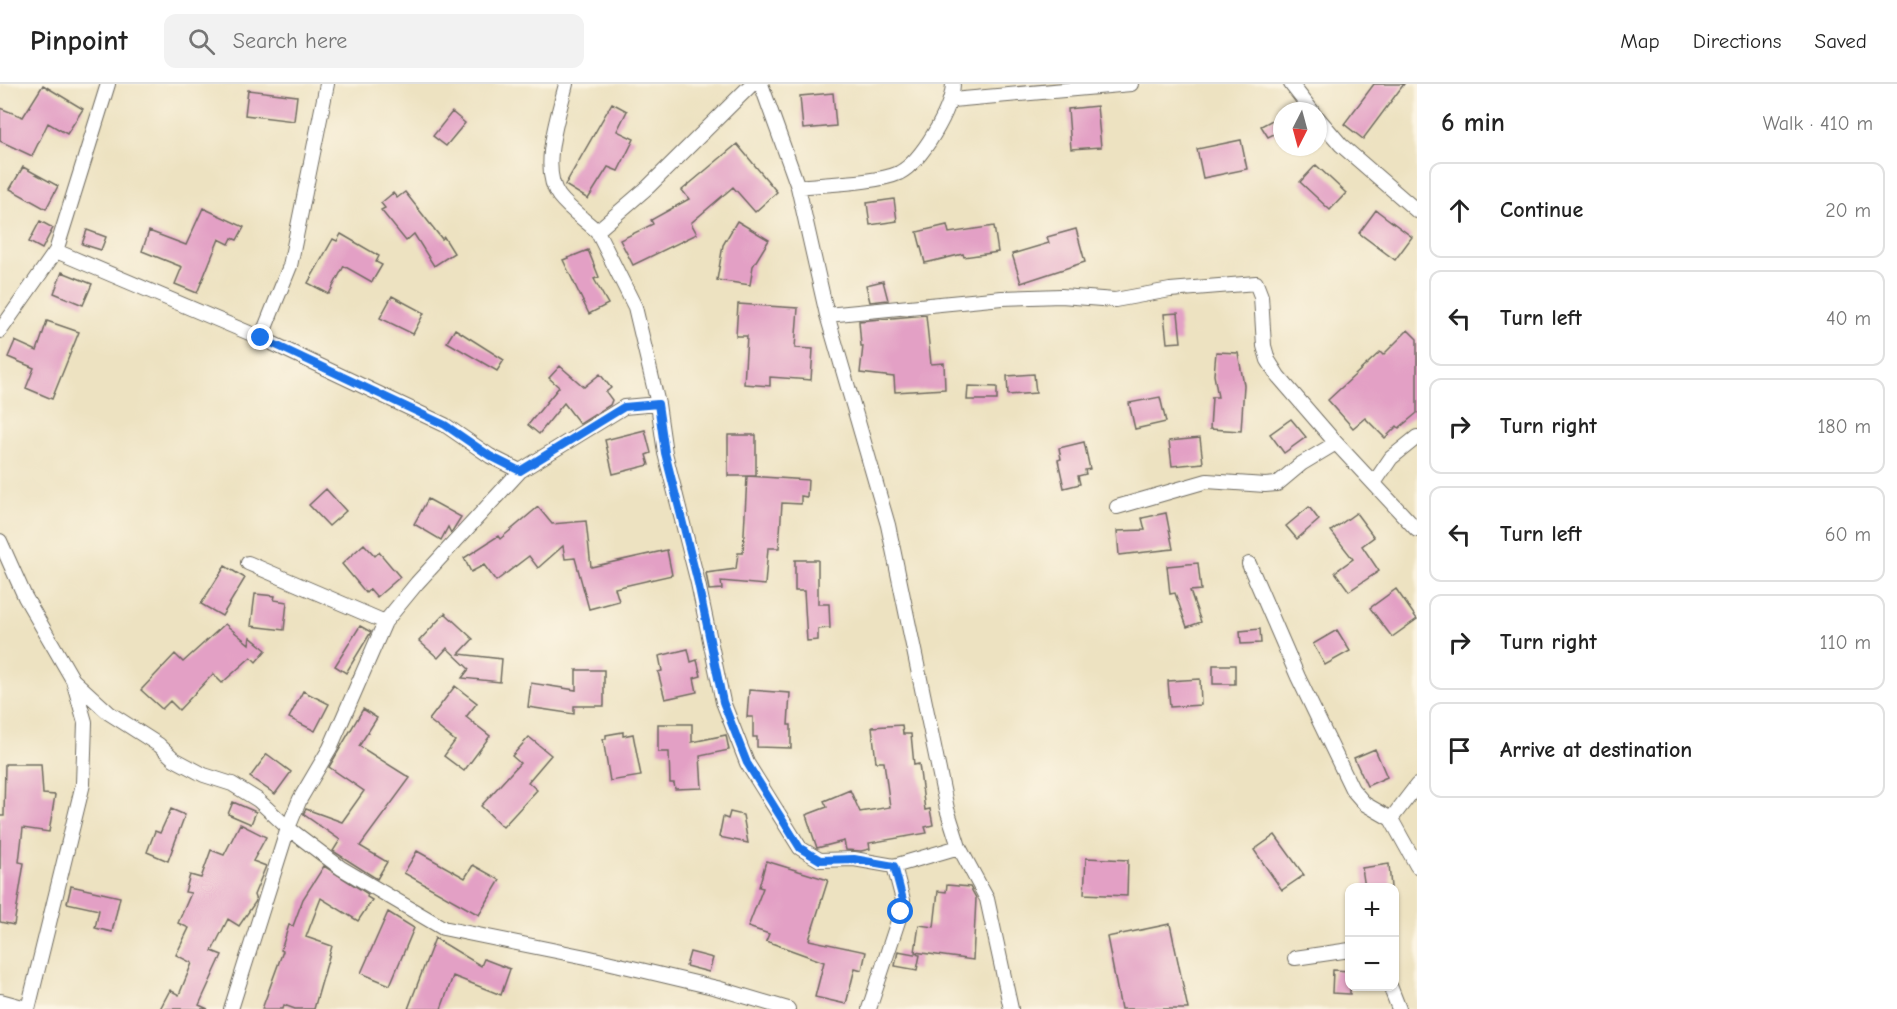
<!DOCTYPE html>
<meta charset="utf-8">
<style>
body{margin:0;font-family:"Comic Neue",sans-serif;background:#f2f2f2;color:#222}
.controls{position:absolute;right:18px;bottom:18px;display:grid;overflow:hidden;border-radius:12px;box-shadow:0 2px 4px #0004}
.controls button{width:54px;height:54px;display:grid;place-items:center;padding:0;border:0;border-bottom:2px solid #e0e0e0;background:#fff;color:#222;font:30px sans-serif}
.compass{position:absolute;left:1273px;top:18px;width:54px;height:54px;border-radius:50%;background:#fff;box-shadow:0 2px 4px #0004;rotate:186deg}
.stop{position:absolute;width:18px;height:18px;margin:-14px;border:4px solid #1a73e8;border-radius:50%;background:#fff}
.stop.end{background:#1a73e8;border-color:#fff;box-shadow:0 2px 6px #0008}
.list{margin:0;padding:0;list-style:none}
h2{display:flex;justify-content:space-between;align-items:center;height:78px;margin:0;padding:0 24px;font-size:26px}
h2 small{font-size:20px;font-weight:400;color:#767676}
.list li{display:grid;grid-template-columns:39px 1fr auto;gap:18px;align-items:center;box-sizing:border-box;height:96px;margin:0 12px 12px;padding:0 12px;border:2px solid #e0e0e0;border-radius:12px}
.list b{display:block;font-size:22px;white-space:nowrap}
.list em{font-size:20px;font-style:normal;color:#767676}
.icon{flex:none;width:33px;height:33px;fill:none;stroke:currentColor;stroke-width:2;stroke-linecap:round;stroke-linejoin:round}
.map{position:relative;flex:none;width:1417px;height:925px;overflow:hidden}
header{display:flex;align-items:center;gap:36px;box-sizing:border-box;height:84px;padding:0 30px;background:#fff;border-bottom:2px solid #e0e0e0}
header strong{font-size:28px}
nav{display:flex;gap:33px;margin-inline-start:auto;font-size:21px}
.search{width:420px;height:54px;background:#f2f2f2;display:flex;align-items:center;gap:15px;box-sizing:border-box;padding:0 21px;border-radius:12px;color:#767676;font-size:22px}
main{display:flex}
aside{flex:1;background:#fff}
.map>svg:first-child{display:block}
.building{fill:#e3a0c5}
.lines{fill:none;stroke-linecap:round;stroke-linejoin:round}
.minor-casing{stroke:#6f6b60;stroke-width:16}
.tertiary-casing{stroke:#6f6b60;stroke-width:20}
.minor{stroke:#fff;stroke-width:14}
.tertiary{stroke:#fff;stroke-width:18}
.route{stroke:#1a73e8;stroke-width:8}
</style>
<header>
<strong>Pinpoint</strong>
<div class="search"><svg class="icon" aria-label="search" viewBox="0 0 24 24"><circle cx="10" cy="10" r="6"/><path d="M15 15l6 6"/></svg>Search here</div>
<nav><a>Map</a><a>Directions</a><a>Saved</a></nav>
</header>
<main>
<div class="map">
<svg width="1417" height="925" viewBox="0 0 1417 925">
<rect width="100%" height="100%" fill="#fcf5e5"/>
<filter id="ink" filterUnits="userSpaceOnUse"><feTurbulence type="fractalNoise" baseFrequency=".0167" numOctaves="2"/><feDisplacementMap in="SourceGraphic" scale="12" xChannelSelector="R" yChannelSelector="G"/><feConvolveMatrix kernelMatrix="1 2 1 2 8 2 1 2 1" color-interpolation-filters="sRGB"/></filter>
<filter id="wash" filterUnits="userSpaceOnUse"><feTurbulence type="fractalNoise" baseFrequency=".008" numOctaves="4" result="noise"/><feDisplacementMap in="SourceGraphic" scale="24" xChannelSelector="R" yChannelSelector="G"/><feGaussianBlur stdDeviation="1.35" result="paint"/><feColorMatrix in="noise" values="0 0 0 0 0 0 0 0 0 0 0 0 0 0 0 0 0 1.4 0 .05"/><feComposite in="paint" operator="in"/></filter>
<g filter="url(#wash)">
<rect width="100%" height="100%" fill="#ede2c1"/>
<g id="blocks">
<!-- building -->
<path class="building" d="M1374,0H1404L1363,55L1344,40Z
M43,1L83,25L67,50L48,39L32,72L0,57V24L23,33Z
M248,6L297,12L294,37L245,31Z
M833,9L836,42L803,45L800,12Z
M612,19L627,27L617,47L634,55L618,87L608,83L588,115L565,101Z
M1097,22L1101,63L1071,65L1068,25Z
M452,28L465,39L446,62L433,52Z
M1282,31V46L1268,53L1261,42Z
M1241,56L1247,85L1203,94L1197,65Z
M737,60L777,108L755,128L733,103L691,139L697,150L633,181L620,156L653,140L651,136L689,115L682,106Z
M1316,81L1346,109L1330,126L1300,98Z
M23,83L58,102L46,125L10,105Z
M405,108L442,155L444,153L454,169L434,182L414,150L406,157L381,126L385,124L381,119L393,109L397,114Z
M894,115L897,137L870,141L867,119Z
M203,124L244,143L237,156L232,154L229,160L219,155L197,209L175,200L182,183L142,167L149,147L186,161Z
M1376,126L1412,153L1395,176L1359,149Z
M40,137L53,144L42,165L29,158Z
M737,137L769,156L753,182L750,201L717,196L723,161Z
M947,141L949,149L994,142L998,168L964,173L963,170L925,179L917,148Z
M1076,145L1085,178L1021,199L1012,170L1049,159L1047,153Z
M87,146L106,153L101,166L82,160Z
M341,150L379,172L376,178L382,181L372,198L344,182L329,210L308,199L333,155L337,157Z
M588,166L599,193L594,195L608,220L589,230L563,176Z
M62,188L92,200L83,221L54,209Z
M883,197L888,216L870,218L866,201Z
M392,212L424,229L413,250L380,234Z
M738,220L798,224L795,264L813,265L811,296L770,293V302L744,300L747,252H736Z
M1178,229L1181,258L1167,259L1164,230Z
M926,231L931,280L944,279L945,305L895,308L894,293L860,289L863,262H861L859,237Z
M47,237L79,248L52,315L26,304L34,284L8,273L15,257L37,267Z
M455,245L504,276L497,287L447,258Z
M1408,246L1417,255V329L1399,344L1397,342L1385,354L1365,334L1353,344L1328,316L1380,268L1383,271Z
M1216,268L1238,269L1244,301L1241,347L1210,345L1212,313H1218L1214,291Z
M560,282L584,303L600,290L611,304L606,308L612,316L610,321L580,340L564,319L539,350L528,341L559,303L549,294Z
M1034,290L1036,309L1008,311L1007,292Z
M968,302L997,303V316H967Z
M1160,313L1166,338L1135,345L1129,319Z
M1291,335L1306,353L1284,369L1270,350Z
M645,346L651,369L646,371L649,381L613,390L605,356Z
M728,351H756V392H728Z
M1200,354L1203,379L1172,382L1169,357Z
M1084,358L1090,385L1085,386L1086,390L1078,392L1080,400L1064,404L1058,376L1061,375L1059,364Z
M747,392L808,396L807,413L801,412V420L782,419L779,464H768L765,501L721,497L722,505L709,506L706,489L736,485L738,469H743Z
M326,405L346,427L329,442L309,421Z
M428,415L461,433L451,449L448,443L441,456L414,440Z
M538,423L552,440L586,437L591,483L667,466L672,491L615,504L619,517L589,525L575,474L565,475L563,462L538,484L529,472L496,497L484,481L471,488L464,474L498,452L500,455Z
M1309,423L1319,436L1297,455L1286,442Z
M1166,429L1173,465L1119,471L1117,447L1145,446L1142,434Z
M1356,429L1374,453L1362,462L1379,487L1349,507L1335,488L1353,475L1331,447Z
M364,460L375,472L379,468L400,493L377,513L370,505L366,509L342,480Z
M795,476H818V520H829L830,544L818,545V556L807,557L804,507H795Z
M1198,479L1201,506L1190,507L1201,538L1187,543L1175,509L1170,510L1167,482Z
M225,482L245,494L222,532L201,520Z
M1396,505L1417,535L1392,553L1370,524Z
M255,510L275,512L274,516L287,518L284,546L251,542Z
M445,529L473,555L459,570L502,575L500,598L462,594L469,585L447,564L438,574L419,557Z
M225,540L249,560L250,553L266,566L256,578L251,573L222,599L213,590L179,626L170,617L162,625L141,606L175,570L183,578Z
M360,542L371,548L346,589L335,582Z
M1260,545L1261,559L1241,560L1240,547Z
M1337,546L1350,567L1325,581L1313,560Z
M688,565L691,578L697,576L701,592L694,594L697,608L665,615L658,588L662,587L659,572Z
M1213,581H1235V600H1213Z
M576,586H604V622H574V630L528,623L531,599L576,606Z
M1200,595L1201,621L1170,623L1168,597Z
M455,602L477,619L466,633L490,652L464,687L444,672L455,657L429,636Z
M749,606L790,609L788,641H791V664L757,663V653H753V633H747Z
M303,607L329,620L315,647L289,634Z
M363,625L377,634L359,662L410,694L360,762L387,778L377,795L333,767L340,756L303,730L306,725L342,738L364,707L329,683Z
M658,640H692V658L726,651L729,666L700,672L702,704L675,705L674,699H670L669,668H658Z
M902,641L903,650H911L914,681L919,680L925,726L930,725L933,741L925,743L927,749L869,759L870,765L861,767L846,766L844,757L817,764L806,731L827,723L824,717L850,706L860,728L890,723L884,678H876L872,643Z
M623,648V652L633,650L641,692L610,697L603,655H606V651Z
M529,653L551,671L528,698L537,706L503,743L481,722L520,679L512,672Z
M1375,665L1387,693L1367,702L1354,674Z
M267,670L291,688L275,710L250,693Z
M5,680H41L43,710L55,711L49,748L23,744L19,778L24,779L14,841L0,838V732H4Z
M233,718L256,728L251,740L228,730Z
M171,725L185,731L168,777L147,768L155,747L160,749Z
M730,728L743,731L748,759L719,753L723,733L728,735Z
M240,740L266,753L253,777L266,782L254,811L256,817L239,842L228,835L212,867L222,871L199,921L208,925H160L170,906L179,911L192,879L176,871L189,844L178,839L191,809L185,808L190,791L201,794L211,766L224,771Z
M1275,751L1304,791L1282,806L1254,766Z
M417,767L465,794L473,781L500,796L479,831L404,789Z
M1086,774L1128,776L1127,812L1084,810Z
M766,777L828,796L809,856L866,868L862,886L855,884L846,920L815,913L824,878L766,857L769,850L748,843L763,804L759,803Z
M1389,780L1391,804H1365L1362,784Z
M324,782L368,810L367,813L372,816L358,837L321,814L306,853L332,862L314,925H295L284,921L283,925H262L283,867L281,866L289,841L293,842L303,815Z
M947,801L970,803L976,814L973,876L915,868L919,841L934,843L938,807L946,808Z
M71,802L120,813L112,848L95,844L99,826L67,819Z
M388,828L414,844L390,901L361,889Z
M1170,840L1188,925H1121L1107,853Z
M435,854L481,882L484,875L510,885L501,911L453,892L441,925H408Z
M898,867L920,871L917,886L895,882Z
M690,868L713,874L709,888L686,882Z
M1333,886L1350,887V910L1332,909Z"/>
</g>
</g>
<g filter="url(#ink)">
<use href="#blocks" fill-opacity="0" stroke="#6f6b60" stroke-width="1.5"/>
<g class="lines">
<defs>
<path id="minor" d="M566,0C559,30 539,85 559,112C569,125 585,136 597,147
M752,0L648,103L597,147L635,223L658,320L665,369L698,499L723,618L747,679L800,764L820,776L854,775L894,782L903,816L901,828L869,925
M761,0L798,103L827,231L888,441L947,725L959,763L987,815L1011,925
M1291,0L1312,27
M952,16L1131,0
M1318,34L1341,61L1417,127
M798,103C823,100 877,99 899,89C922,77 952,25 953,0
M56,167L108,0
M827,231L1002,214L1061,212L1115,216L1170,206L1256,199L1261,212L1264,262L1268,276L1278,292L1336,359L1417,446
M0,247L56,167L261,254L445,341L490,372L520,387
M261,254L290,182L327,0
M1374,399L1391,374L1417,353
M1117,423L1207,397L1265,401L1277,400L1301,380L1336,359
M0,457L25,513L73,596L85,638L83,700L28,925
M248,479L385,538
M1249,480L1298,593L1352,705L1365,720L1391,735L1417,782
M73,596L109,629L159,661L174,675L204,691L232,700L258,716L288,744L341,784L443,844L586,873L717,904L788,925
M1391,735L1417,701
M894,782L959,763
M1295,874L1350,866
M1390,902L1399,925
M231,925L288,744L300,715L330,664L385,538L417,499L520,387L624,323L658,320"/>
<path id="tertiary" d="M0,919L22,925"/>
</defs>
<!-- minor casing -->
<use href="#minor" class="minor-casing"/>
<!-- tertiary casing -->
<use href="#tertiary" class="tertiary-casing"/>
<!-- minor -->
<use href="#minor" class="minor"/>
<!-- tertiary -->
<use href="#tertiary" class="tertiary"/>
</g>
</g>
<g class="lines" filter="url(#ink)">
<!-- route -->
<path class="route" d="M261,254L445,341L490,372L520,387L624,323L658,320L665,369L698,499L723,618L747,679L800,764L820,776L854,775L894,782L903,816L901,828"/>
</g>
</svg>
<div class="controls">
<button>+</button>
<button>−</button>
</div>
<svg class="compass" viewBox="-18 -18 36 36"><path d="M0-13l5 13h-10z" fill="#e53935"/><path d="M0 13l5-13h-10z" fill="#767676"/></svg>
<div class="stop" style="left:901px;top:828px"></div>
<div class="stop end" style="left:261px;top:254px"></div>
</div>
<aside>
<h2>6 min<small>Walk · 410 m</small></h2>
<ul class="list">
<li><svg class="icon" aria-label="ahead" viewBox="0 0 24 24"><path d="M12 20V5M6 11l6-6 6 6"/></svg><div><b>Continue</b></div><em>20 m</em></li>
<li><svg class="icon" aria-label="left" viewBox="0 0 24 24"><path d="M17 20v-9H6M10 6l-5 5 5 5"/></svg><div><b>Turn left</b></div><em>40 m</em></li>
<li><svg class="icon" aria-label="right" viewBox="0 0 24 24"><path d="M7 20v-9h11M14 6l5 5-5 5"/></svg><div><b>Turn right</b></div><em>180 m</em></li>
<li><svg class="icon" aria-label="left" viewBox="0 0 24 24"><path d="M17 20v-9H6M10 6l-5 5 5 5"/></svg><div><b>Turn left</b></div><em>60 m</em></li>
<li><svg class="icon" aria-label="right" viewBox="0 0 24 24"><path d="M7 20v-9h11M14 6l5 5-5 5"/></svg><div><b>Turn right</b></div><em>110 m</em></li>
<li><svg class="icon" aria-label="arrive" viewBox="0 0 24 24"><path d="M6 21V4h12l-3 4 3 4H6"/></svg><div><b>Arrive at destination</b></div></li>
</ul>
</aside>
</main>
